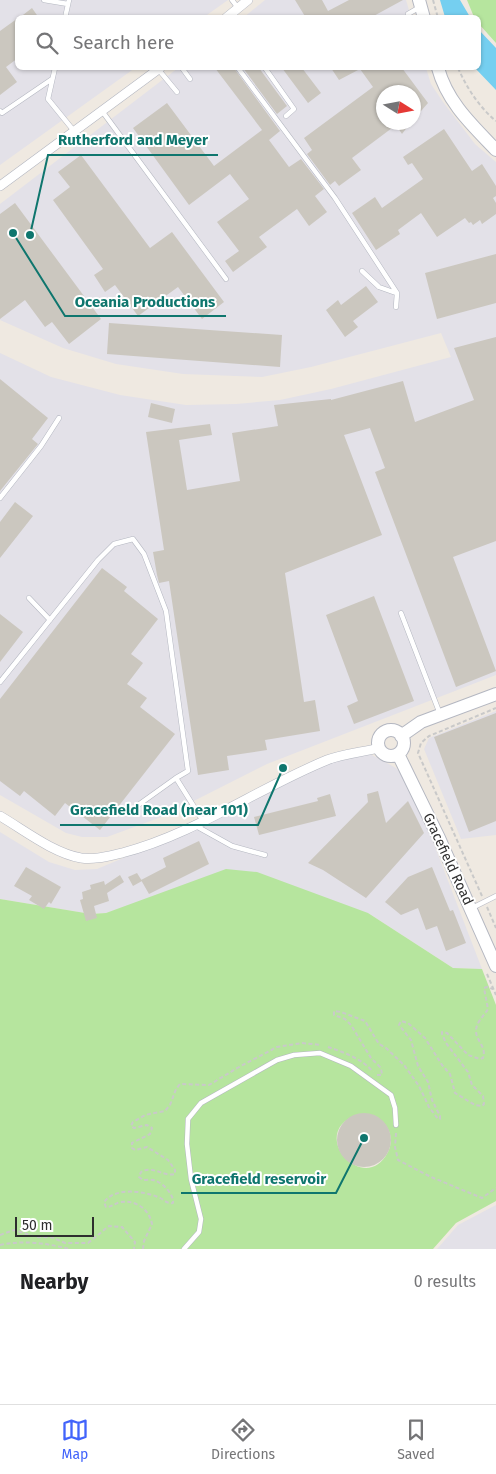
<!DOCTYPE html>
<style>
body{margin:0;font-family:"Fira Sans",sans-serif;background:#f6f6f6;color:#202124}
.compass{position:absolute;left:376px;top:85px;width:45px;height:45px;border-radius:50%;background:#fff;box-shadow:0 1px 4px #0004;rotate:101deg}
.scale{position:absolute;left:15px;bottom:12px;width:79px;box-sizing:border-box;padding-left:5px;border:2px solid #2e2e2e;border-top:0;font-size:14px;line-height:18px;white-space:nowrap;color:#2e2e2e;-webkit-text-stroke:4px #fff;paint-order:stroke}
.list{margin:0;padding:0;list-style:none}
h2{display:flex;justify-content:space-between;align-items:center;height:65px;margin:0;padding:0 20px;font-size:21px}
h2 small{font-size:16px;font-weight:400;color:#757577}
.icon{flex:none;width:28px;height:28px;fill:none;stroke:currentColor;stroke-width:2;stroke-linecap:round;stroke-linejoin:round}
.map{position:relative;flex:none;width:496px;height:1249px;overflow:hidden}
.search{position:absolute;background:#fff;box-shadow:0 1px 4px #0004;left:15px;right:15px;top:15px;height:55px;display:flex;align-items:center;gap:12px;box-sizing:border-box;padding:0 18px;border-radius:8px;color:#757577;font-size:19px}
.sheet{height:155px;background:#fff}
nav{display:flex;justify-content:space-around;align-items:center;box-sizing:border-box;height:70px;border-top:1px solid #e0e0e0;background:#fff;font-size:14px;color:#757577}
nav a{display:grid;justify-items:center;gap:2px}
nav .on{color:#4264fb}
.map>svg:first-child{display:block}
.industrial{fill:#e3e1e8;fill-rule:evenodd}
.green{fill:#b6e59e;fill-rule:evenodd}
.water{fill:#75cff0}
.building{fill:#cbc7bf}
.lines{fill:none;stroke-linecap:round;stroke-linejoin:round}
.lane-casing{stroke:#b4b7c1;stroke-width:5.5}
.street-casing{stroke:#b4b7c1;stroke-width:10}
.secondary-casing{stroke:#b4b7c1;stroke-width:14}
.path{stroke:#c9c9c9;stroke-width:2;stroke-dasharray:4 2.5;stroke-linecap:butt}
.lane{stroke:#fff;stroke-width:4.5}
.street{stroke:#fff;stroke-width:9}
.secondary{stroke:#fff;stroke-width:12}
.labels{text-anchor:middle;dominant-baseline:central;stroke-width:4;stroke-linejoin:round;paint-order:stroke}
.street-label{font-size:14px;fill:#2e2e2e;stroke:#fff}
.leader{fill:none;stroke:#0f766e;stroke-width:2}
.callout-dot{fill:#0f766e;stroke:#fff;stroke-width:2}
.callout-label{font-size:15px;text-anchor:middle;font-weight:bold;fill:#0f766e;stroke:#fff;stroke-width:4;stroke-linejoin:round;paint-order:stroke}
</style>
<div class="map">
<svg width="496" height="1249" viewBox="0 0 496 1249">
<rect width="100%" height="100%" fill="#efe9e1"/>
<!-- industrial -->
<path class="industrial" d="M0,0H228L204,17L18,18V68H135L0,165Z
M265,0H406L411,17L243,18Z
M178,68H426L431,84L443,102L475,144L496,162V675L267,764L164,816L107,837H82L66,833L0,795V353L51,377L120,395L186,405L236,404L280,400L331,389L451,357L441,333L311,367L262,377L183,374L116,364L63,348L0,320V204ZM384,92H414V122H384Z
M496,711V835L461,839L424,749L429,738Z
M370,754L396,768L410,782L482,969L453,968L368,913L121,908L106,913L91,914L0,899V832L49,862L75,870L97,869L140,851L338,758Z
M496,1205V1249H437L458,1225Z"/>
<!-- green -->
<path class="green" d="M467,0H496V43L479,24L478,18L474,17Z
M226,869L257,872L368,913L453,968L482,969L496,1005V1201L456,1223L433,1249H0V899L91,914L106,913ZM359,1114C380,1113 398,1131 388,1152C365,1198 304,1132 359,1114Z"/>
<!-- water -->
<path class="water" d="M440,0H460L470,17H445Z
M479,30L496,48V90L475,68H478Z"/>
<!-- building -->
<path class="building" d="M295,0H322L328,11L349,0H403L370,18H306Z
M32,8L39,18H19Z
M18,18V58L6,67L17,82L0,95V31Z
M215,68H234L280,131L269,140L289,167L301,159L324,189L315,196L327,212L309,226L297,209L259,237L267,247L233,272L225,261L239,251L217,222L249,199L230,174L189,205L133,128L167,103L214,166L262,130Z
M243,68H259L287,106L277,114Z
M282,68H302L321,93L308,103Z
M331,68H402L428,103L414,119V92H384V122H411L402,134L396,125L352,158L361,170L339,186L335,181L330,185L307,154L312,150L304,138L373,87L360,69L339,80Z
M444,129L472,171L482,164L496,186V196L493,198L496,203V214L482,224L480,220L473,225L471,222L469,223L465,218L437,237L421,213L398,230L400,234L376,250L352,213L375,197L382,208L423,179L412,163L408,165L403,157Z
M81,155L150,248L172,232L224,302L202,319L178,287L138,316L115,285L105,292L94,275L103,269L53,200L70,187L58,172Z
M15,203L101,319L69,344L52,322L45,327L25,300L0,319V214Z
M496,254V303L437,319L425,273Z
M366,286L378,302L353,321L358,327L345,337L326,310L338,300L341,305Z
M109,323L282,335L280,367L107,354Z
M496,337V541L453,557L496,671L456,687L375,472L385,468L370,428L344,435L382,535L285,573L304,702L315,700L320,731L265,740L267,750L227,756L229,770L198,775L169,581L159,583L157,575L153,552L164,550L146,432L210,424L212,435L179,440L187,490L240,481L232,433L278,426L274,405L331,399V400L403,381L415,422L474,400L454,348Z
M0,379L48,418L32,439L38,444L0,491Z
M151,403L175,409L172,423L148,417Z
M15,502L33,516L0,558V522Z
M102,568L127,587L124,591L158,619L131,654L143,663L127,684L147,698L140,707L175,734L100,830L65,803L55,816L24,791L20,796L0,781V699Z
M374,596L414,701L354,724L347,706L358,701L326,615Z
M0,614L23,632L0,662Z
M496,713V821L469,832L434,737Z
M378,791L386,823L408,801L424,833L366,898L323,870L308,863L368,802L367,794Z
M330,794L336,816L259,835L254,817L318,801L317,798Z
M199,841L209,864L149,894L141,880L166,867L163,858Z
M26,867L61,887L51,904L49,902L44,909L29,900L32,896L14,886Z
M432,867L450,911L453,910L466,943L446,951L437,926L426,930L418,908L401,915L385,902L408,877Z
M137,873L142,881L133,886L128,877Z
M120,875L124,882L107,893L109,901L94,906L97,918L86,921L80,900L83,899L82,892L91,889L90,885L104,881L105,885Z
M337 1140a27 27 0 1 1 54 0a27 27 0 1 1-54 0Z"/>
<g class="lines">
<defs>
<path id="lane" d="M44,0L68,4
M232,0L238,8
M408,14L420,7
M65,18L69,0
M55,68L48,99L74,131
M182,68L190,79
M238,68L335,198L397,293L396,307
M265,68L294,109L286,116
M158,69L177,92
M0,111L2,113L52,79
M102,111L226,279
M362,271L379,287L396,293
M0,498L41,446L59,418
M29,598L50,620
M401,613L440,714
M0,682L98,560L114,544L133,539L144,554L166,611L188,771L176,778L203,821
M127,813L176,778
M196,826L232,846L265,855
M472,908L496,896
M184,1249L199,1232L201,1219L191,1179L187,1144L188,1119L201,1103L277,1060L294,1055L320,1053L351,1066L391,1095L395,1108L396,1125"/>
<path id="street" d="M226,18L248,0
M0,186L160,68
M0,816C24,830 53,853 81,858C95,860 108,856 122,853C195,834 258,788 327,760C342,754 363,752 379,748"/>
<path id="secondary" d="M419,0L424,18
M438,68C447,102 472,125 496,150
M378 743a13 13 0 1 1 26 0a13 13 0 1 1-26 0Z
M401,736L421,722L496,694
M398,754L439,838L496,966"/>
</defs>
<!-- lane casing -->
<use href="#lane" class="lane-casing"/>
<!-- street casing -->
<use href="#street" class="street-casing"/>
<!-- secondary casing -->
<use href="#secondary" class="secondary-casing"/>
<!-- path -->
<path class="path" d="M433,0L438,18
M458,68C467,88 479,107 496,121
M482,896L418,753L421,743L429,736L496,708
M487,907L496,928
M487,974L496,995
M328,1047C343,1052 363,1059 373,1072
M377,1075H382L381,1068L371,1058L351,1025L345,1019L334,1015V1011L341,1012L365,1021L379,1044L386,1048L404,1065L419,1086L429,1107L438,1119H440V1116L432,1100L428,1082L418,1066L411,1040L399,1025L401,1021L408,1023L425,1038L442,1065L450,1074L455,1093L475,1105L482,1106L484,1104L483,1096L472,1085L468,1072L446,1043L442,1034V1032L447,1033L468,1055L480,1059L483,1058C487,1047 476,1041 476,1031C476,1022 484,1016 488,1009L484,988L487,987L493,989
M396,1133L395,1147L398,1160L431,1177L482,1198L496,1188
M0,1235L14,1230L36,1237H51L65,1243H88L109,1226L122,1227L135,1242L134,1249
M0,1245C23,1240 46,1243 69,1249
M143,1249L144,1241L152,1224C149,1209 136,1200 121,1202C115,1203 112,1207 106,1207L104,1202C115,1187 143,1191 158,1197C164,1199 166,1204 173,1203C174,1195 164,1184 156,1181C152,1179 147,1180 143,1180L139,1177L141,1172C153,1165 163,1177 175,1174V1170L168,1160L147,1147L135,1150L132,1148V1143L150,1134L152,1128L147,1125L134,1128L131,1126L133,1122L145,1115L165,1111L170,1105L176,1089L180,1084L209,1085L239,1067L277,1047L302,1043L321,1045"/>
<!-- lane -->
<use href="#lane" class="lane"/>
<!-- street -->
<use href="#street" class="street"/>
<!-- secondary -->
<use href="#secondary" class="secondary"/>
</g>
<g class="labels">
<!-- street labels -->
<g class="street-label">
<text transform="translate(448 859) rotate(65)">Gracefield Road</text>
</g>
</g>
<!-- callouts -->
<path class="leader" d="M30 235L48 155H218M13 233L65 316H226M283 768L258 825H60M364 1138L336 1193H181"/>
<g class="callout-dot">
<circle cx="30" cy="235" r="5"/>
<circle cx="13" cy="233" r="5"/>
<circle cx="283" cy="768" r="5"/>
<circle cx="364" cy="1138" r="5"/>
</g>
<g class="callout-label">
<text x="133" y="145">Rutherford and Meyer</text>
<text x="145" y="307">Oceania Productions</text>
<text x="159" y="815">Gracefield Road (near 101)</text>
<text x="259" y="1184">Gracefield reservoir</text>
</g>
</svg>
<svg class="compass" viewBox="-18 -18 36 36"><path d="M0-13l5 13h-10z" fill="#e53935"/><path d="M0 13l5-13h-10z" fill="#757577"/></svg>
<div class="scale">50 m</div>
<div class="search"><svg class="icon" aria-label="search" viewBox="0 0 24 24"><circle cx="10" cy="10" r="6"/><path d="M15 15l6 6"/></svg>Search here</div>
</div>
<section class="sheet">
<h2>Nearby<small>0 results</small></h2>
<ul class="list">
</ul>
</section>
<nav>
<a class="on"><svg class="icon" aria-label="map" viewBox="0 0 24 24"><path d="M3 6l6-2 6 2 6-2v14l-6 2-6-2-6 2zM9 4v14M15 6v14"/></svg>Map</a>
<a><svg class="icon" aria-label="directions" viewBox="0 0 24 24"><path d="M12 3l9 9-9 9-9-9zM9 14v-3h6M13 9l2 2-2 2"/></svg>Directions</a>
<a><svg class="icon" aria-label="saved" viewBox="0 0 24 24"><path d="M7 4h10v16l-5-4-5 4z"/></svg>Saved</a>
</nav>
